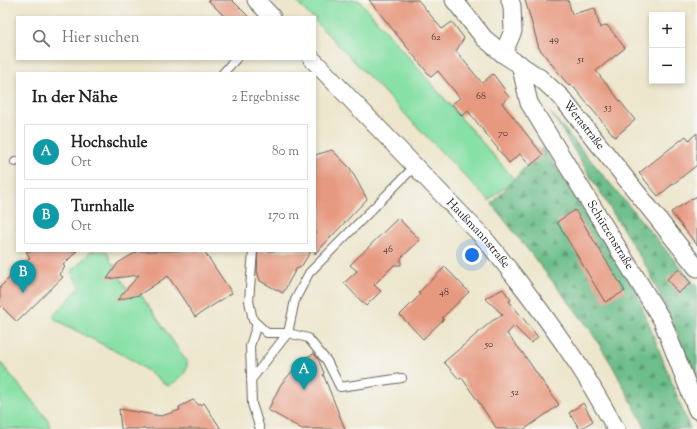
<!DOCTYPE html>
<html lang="de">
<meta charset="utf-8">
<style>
body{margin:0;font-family:"Sorts Mill Goudy",serif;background:#f2f2f2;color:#222}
.controls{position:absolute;right:12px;top:12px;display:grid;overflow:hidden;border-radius:0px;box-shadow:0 2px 6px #0003}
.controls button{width:36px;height:36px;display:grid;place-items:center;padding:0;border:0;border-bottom:1px solid #e0e0e0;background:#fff;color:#222;font:20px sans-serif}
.you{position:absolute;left:472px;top:255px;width:14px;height:14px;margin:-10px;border:3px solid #fff;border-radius:50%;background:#1a73e8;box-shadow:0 0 0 6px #1a73e833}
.badge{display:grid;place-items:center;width:26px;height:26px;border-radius:50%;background:#d1495b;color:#fff;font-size:13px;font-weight:700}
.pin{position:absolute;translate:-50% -33px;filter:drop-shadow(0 1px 2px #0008)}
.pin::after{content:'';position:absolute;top:21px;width:14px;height:12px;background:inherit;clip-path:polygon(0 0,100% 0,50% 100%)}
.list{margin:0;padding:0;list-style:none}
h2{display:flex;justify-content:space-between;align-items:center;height:52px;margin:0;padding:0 16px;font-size:17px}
h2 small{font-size:13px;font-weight:400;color:#767676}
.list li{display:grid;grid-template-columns:26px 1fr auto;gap:12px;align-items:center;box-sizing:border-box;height:56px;margin:0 8px 8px;padding:0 8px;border:1px solid #e0e0e0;border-radius:0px}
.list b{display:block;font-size:15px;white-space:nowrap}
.list p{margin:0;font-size:13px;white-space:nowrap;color:#767676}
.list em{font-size:13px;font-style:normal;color:#767676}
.icon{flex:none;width:22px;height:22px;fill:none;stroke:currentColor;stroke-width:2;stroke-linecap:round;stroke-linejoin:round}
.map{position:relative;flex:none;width:697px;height:429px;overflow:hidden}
.search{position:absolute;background:#fff;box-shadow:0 2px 6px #0003;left:16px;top:16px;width:300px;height:44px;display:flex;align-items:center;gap:10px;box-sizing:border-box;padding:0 14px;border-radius:0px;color:#767676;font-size:15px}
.panel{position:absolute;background:#fff;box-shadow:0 2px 6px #0003;left:16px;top:72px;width:300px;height:180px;border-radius:0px}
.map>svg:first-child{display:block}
.forest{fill:url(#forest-firs);stroke:#446d54}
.green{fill:#87e0a6;stroke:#527e61}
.building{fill:#e79980}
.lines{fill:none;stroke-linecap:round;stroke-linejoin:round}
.lane-casing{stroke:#65635a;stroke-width:10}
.street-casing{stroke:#65635a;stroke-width:19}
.lane{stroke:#fff;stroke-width:8}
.street{stroke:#fff;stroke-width:17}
.labels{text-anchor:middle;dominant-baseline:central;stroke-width:3.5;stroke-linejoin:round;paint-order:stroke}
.number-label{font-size:10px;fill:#4f3b35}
.street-label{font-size:12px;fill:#1c1c1c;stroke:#f6f6f2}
</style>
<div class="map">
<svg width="697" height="429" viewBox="0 0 697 429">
<defs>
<pattern id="forest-firs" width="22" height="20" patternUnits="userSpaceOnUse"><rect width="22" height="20" fill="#6dbe8b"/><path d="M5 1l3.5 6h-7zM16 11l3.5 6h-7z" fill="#599a71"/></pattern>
</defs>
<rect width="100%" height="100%" fill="#f6f6f2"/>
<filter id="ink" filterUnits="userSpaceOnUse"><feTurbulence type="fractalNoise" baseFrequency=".025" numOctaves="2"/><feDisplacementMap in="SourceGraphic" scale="8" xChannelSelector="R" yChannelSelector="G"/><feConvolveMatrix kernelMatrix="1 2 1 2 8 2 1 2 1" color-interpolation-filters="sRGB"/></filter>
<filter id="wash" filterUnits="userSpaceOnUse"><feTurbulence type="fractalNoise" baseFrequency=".012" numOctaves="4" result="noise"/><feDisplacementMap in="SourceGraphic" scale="16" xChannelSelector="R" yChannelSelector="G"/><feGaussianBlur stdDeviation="0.9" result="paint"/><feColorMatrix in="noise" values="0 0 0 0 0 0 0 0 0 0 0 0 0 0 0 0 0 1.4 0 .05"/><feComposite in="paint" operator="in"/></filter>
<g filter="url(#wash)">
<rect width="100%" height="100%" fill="#ede6cc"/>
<!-- forest -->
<path class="forest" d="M551,113L697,287V378L649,271Z
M543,147L635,289L690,429H646L612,365L589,328L492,204Z"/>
<!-- green -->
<path class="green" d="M295,0H359L514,179L489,201L315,21V17H311Z
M91,251H107L111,263L116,266C120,279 125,288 136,296L139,292L187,362C188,375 178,380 168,386L132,360L56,320L53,316L80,287L71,272Z
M0,362L48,420L50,429H0Z"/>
<g id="blocks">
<!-- building -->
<path class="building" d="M208,0H232L249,17H225Z
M369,0H418L442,29L452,22L464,38L456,51L482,83L493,74L505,90L504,91L509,97L502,103L543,155L530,166L520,154L509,163L468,111L462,116L452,104L460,98L438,71L431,77Z
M525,0H568L572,14L595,8L600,28L607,25L625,48L596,71L635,120L615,137L571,84L569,86L539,48Z
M697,133V165L658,196L639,173L686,136L689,140Z
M332,150L350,168L367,199L315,254V155Z
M697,196V245L671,212Z
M575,210L625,291L605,302L557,222Z
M398,218L420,240L401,258V265H394L374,285L381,291L366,306L344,283L357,271L350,265Z
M26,251H77L63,265L65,267L59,274L63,277L17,322L0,305V287L30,258Z
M138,251H204L232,293L195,317L168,276L139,295L117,300L139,275L107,279L118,263Z
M258,251H311L301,267L296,269L283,293L260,281L257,271Z
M445,267L469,292L442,318L444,319L423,339L400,315L420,295L418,293Z
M679,269L691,283L678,293L667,279Z
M503,289L511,300L509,301L538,337L531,343L514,326L507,334L522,352L559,405L525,429H497L462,378L459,379L444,362L492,321L503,315L485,298Z
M314,354L318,359L324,373L323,374L345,429H302L268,410L281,384L298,365L300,359Z
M193,400L199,405L204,403L221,429H121L119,409L161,416L180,410L179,407Z
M583,403L593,421L580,429L569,413Z"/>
</g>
</g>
<g filter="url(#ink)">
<use href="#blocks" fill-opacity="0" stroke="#65635a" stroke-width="1"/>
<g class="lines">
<defs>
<path id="lane" d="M223,73L236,59
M15,162L17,161
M253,251L249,301L253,320L267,333H288L308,338L327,361L340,387L402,378
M257,324L250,346L252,404L260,429
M251,380L288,333L295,300L309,273L415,166"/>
<g id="street">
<path d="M256,0L272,17"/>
<path id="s1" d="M454,0L484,38L503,54L540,78L561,97L697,268"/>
<path d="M503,54L513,31L512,6L510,0"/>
<path id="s2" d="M312,59L483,237C517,278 549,321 579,366C592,386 604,408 616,429"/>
<path id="s3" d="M520,64L529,103L662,320L697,410"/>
</g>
</defs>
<!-- lane casing -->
<use href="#lane" class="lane-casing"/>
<!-- street casing -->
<use href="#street" class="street-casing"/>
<!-- lane -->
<use href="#lane" class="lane"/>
<!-- street -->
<use href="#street" class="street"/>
</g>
</g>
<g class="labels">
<!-- number labels -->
<g class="number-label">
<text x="436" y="37">62</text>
<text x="554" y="39">49</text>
<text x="581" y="59">51</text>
<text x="481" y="96">68</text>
<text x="608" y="107">53</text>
<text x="503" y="133">70</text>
<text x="388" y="249">46</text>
<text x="444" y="292">48</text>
<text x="489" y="344">50</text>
<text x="515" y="392">52</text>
</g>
<!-- street labels -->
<g class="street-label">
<text stroke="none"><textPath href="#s1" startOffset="182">Werastraße</textPath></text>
<text stroke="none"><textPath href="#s2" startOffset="241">Haußmannstraße</textPath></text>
<text stroke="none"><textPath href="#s3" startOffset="195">Schützenstraße</textPath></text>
</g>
</g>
</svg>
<div class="controls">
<button>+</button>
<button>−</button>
</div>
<div class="you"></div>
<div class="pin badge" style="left:304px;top:390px;background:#0f9aa8">A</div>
<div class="pin badge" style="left:23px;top:293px;background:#0f9aa8">B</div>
<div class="search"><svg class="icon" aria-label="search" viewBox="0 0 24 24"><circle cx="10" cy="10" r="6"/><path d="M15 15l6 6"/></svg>Hier suchen</div>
<section class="panel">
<h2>In der Nähe<small>2 Ergebnisse</small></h2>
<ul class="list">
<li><span class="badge" style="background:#0f9aa8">A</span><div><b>Hochschule</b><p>Ort</p></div><em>80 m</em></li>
<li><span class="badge" style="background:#0f9aa8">B</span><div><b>Turnhalle</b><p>Ort</p></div><em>170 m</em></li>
</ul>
</section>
</div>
